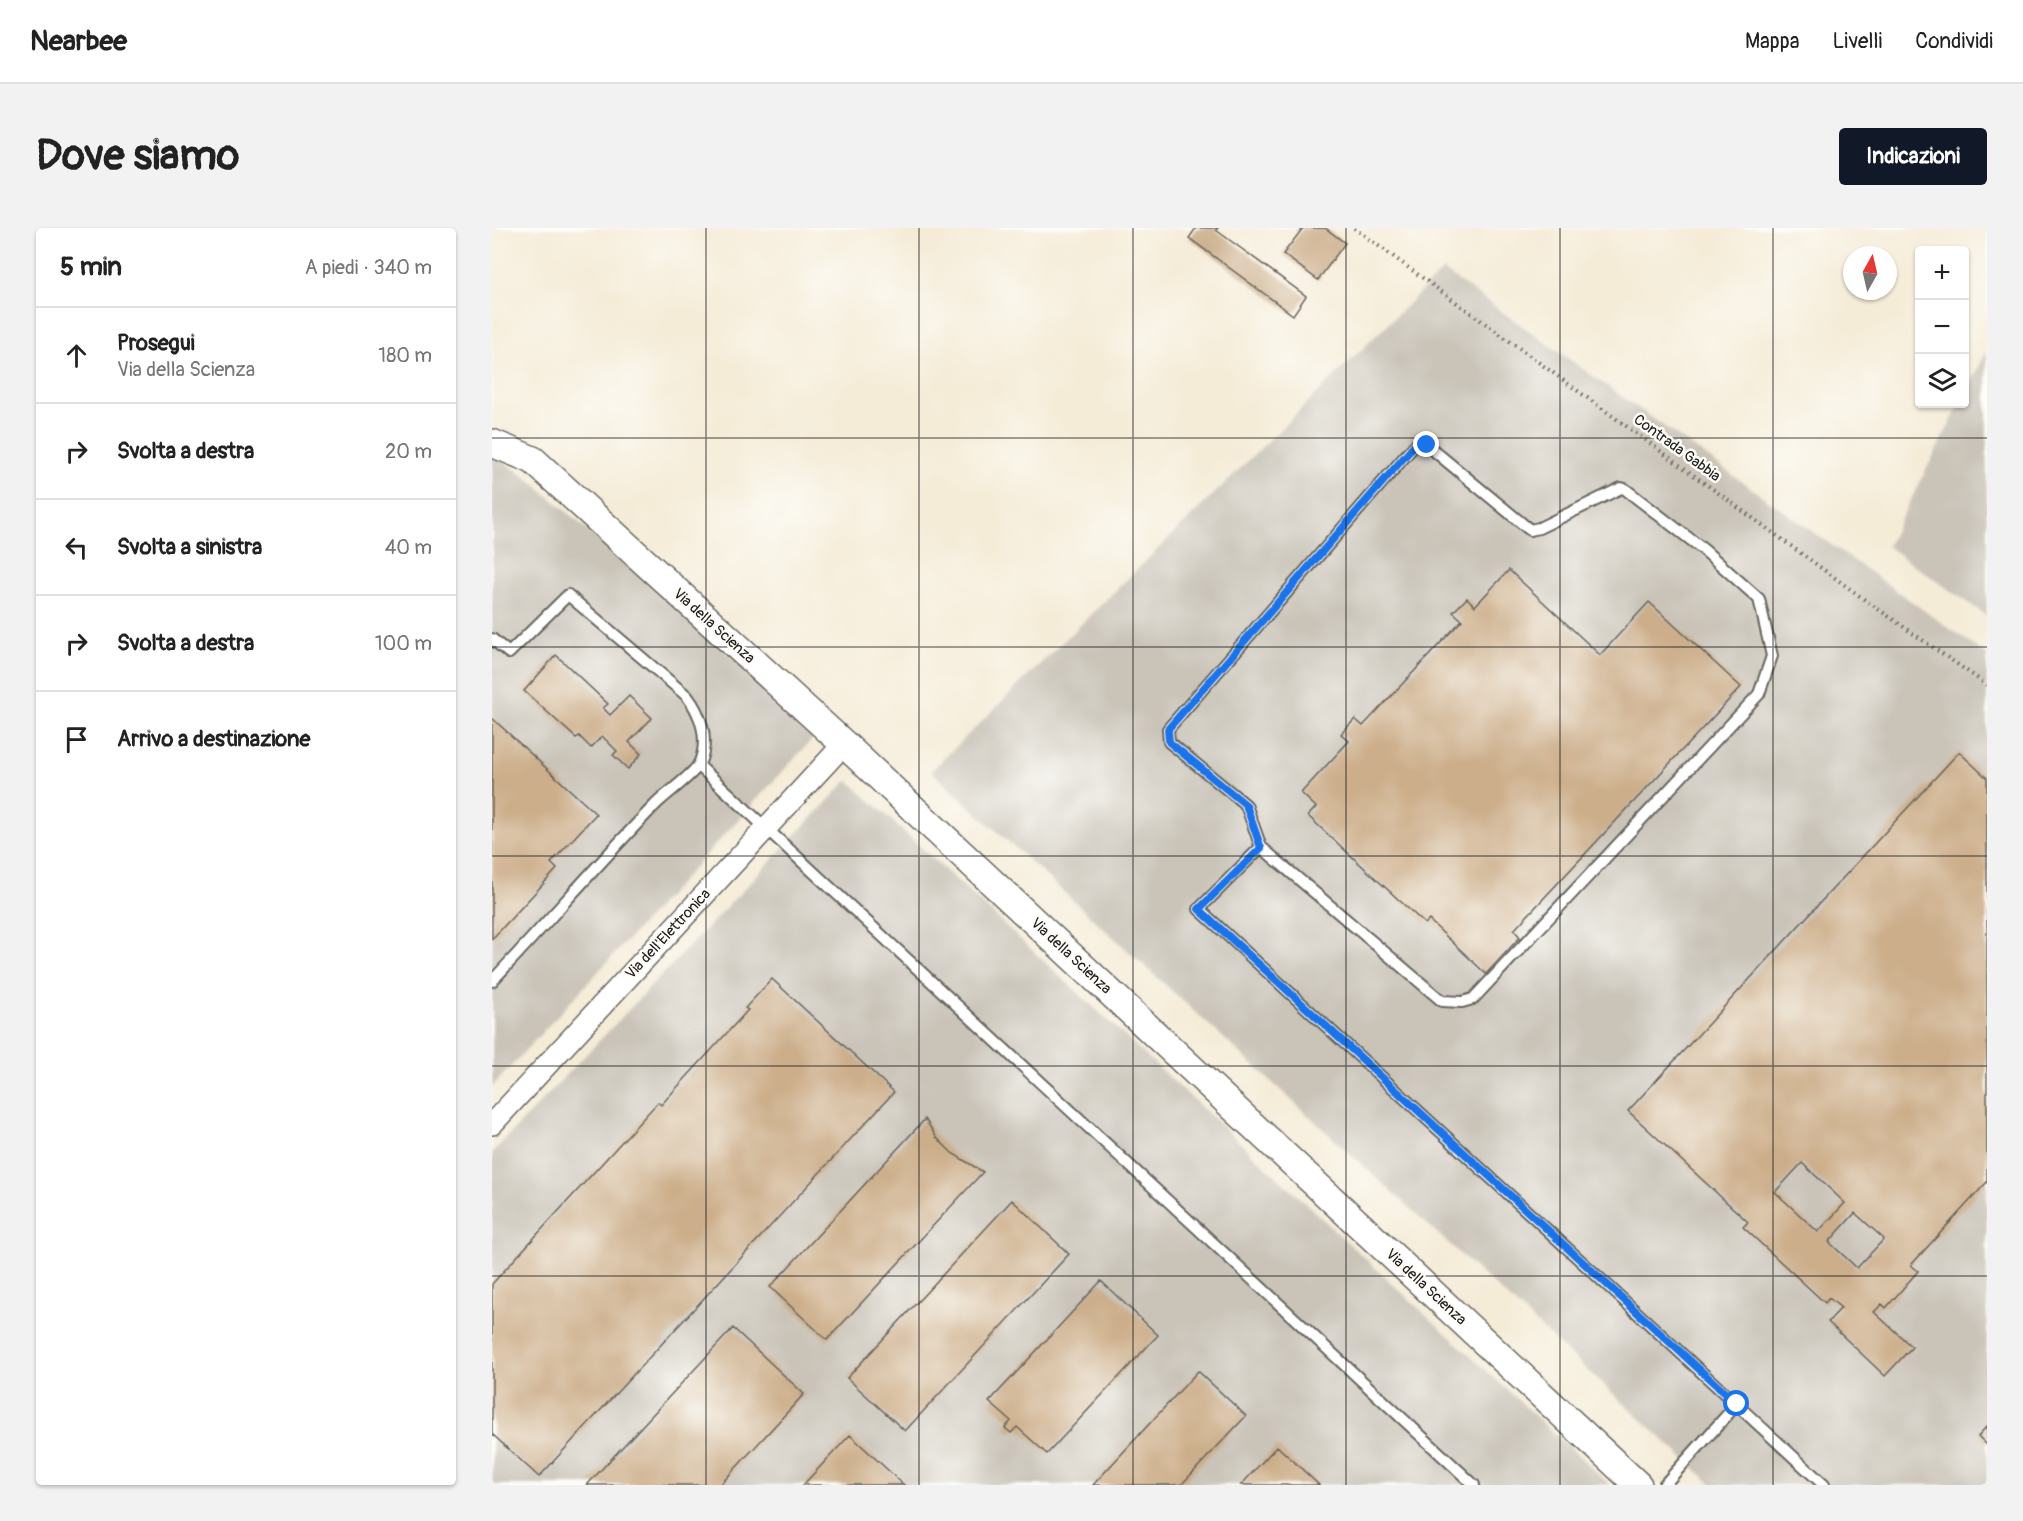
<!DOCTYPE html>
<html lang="it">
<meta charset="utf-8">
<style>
body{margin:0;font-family:Pangolin,sans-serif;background:#f2f2f2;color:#222}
.controls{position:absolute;right:18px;top:18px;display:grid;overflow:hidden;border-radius:6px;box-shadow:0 2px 4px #0004}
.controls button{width:54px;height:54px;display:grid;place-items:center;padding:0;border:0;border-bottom:2px solid #e0e0e0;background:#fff;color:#222;font:30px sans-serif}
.compass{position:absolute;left:1351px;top:18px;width:54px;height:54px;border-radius:50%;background:#fff;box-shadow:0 2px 4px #0004;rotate:8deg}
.stop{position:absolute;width:18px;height:18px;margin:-14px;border:4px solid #1a73e8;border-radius:50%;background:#fff}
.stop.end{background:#1a73e8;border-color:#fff;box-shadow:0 2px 6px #0008}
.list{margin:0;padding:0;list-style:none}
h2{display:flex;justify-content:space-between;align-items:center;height:78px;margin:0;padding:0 24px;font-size:26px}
h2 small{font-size:20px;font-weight:400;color:#767676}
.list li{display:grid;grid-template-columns:39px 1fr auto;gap:18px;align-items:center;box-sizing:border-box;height:96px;padding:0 24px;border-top:2px solid #e0e0e0}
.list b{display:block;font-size:22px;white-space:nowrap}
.list p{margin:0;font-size:20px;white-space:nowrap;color:#767676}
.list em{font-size:20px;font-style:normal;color:#767676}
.icon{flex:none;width:33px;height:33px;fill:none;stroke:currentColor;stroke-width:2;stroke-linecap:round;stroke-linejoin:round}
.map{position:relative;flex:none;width:1495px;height:1257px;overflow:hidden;border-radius:6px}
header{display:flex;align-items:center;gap:36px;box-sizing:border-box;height:84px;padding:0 30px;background:#fff;border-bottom:2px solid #e0e0e0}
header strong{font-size:28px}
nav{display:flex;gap:33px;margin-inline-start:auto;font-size:21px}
.intro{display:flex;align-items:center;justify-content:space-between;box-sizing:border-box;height:144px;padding:0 36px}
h1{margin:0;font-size:42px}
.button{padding:15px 27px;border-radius:6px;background:#111827;color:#fff;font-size:21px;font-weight:700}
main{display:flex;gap:36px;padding:0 36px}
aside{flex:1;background:#fff;border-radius:6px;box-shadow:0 2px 4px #0004}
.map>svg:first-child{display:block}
.industrial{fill:#c9c3b8}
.building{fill:#ccae8a;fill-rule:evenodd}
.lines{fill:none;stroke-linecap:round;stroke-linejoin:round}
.service-casing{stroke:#68655e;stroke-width:14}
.minor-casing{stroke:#68655e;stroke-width:24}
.tertiary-casing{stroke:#68655e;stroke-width:30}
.path{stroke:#68655e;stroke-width:4;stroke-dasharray:1.5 4.5;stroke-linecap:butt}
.service{stroke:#fff;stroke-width:10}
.minor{stroke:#fff;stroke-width:21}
.tertiary{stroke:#fff;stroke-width:27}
.route{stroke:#1a73e8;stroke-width:8}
.grid{fill:none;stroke:#1c1c1c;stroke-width:1.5;stroke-opacity:0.55}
.labels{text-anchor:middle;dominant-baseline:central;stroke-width:5;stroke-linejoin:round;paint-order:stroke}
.street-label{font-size:15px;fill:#1c1c1c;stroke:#fdfcf7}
</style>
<header>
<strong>Nearbee</strong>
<nav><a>Mappa</a><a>Livelli</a><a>Condividi</a></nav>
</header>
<div class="intro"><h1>Dove siamo</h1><a class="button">Indicazioni</a></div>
<main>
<aside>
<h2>5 min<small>A piedi · 340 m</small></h2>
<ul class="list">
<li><svg class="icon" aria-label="ahead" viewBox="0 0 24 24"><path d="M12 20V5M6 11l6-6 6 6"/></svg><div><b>Prosegui</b><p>Via della Scienza</p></div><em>180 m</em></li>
<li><svg class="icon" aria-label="right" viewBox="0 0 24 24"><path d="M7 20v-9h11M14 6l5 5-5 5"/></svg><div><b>Svolta a destra</b></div><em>20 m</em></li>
<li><svg class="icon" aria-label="left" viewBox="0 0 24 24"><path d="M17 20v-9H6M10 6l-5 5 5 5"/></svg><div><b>Svolta a sinistra</b></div><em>40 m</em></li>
<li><svg class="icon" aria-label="right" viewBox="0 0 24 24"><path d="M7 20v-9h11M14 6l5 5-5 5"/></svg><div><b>Svolta a destra</b></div><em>100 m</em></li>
<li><svg class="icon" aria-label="arrive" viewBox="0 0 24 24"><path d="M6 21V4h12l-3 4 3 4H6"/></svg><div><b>Arrivo a destinazione</b></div></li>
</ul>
</aside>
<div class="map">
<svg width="1495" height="1257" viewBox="0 0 1495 1257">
<rect width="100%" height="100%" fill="#fdfcf7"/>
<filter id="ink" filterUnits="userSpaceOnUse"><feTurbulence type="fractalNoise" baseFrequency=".0167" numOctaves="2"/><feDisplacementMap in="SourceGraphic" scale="12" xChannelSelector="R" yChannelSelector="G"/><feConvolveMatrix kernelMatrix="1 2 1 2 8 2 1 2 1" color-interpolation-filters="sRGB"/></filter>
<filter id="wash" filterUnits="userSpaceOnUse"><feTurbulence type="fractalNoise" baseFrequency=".008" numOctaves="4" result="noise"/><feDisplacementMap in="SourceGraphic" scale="24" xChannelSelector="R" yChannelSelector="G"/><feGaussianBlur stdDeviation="1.35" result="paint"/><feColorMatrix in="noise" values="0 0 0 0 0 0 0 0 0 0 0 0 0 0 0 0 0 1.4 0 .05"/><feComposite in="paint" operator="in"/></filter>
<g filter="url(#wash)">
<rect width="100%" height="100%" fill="#f5ecd8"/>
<!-- industrial -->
<path class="industrial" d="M951,42L1495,427V1257H1221L439,543Z
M1495,123V388L1395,318L1468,176H1472L1473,167Z
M0,225L43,256L326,505L0,859Z
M356,552L1118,1257H0V925Z"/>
<g id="blocks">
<!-- building -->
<path class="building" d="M704,0H726L724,2L814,68L801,87L697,10Z
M811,0H833L853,15L826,52L791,26Z
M1017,342L1108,427L1157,374L1249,459L1022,702L1028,709L994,746L937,692L933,696L816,588L824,579L809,565L857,513L849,506L863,491L871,498L970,392L961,384L975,370L983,378Z
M64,427L116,476L111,480L118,487L137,468L160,490L137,514L149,526L136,541L121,527L125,523L110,508L99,520L87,508L84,510L32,463Z
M0,490L104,586L59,635L65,641L0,711Z
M1467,524L1495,550V954L1419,1037L1426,1043L1394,1080L1390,1076L1382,1084L1420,1119L1393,1148L1336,1094L1349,1080L1337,1070L1333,1075L1251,999L1256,994L1136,883ZM1310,935L1353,975L1326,1004L1283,964ZM1363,985L1392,1011L1365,1040L1337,1014Z
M280,751L402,864L47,1249L0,1206V1056L166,874L169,877L256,782L253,780Z
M433,891L445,910L460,925L491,944L335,1112L278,1059Z
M520,972L577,1026L413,1203L355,1150Z
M609,1053L666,1107L555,1226L525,1199L519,1205L513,1200L519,1193L497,1174Z
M241,1100L312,1166L228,1257H95Z
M706,1143L754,1188L689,1257H601Z
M1495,1198V1217L1486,1208Z
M358,1207L412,1257H311Z
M785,1218L827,1257H749Z"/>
</g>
</g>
<g filter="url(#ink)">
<use href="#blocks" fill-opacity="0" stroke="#68655e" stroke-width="1.5"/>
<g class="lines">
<defs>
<path id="service" d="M0,411L17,425L76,367L195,468C209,486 218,512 207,536C202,546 174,566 164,576C108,633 55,695 0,753
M206,537L982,1257
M769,619L950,773L970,774L981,771L1267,466L1280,428L1267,371L1212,322L1133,261L1129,260L1047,300L1038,302L935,217L922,218L676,501L677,514L754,577L769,619L707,681L1332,1257
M1172,1257L1245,1176"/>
<path id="minor" d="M0,896L352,516"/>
<path id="tertiary" d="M0,215L41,232L352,516L1146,1257"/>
</defs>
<!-- service casing -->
<use href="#service" class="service-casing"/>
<!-- minor casing -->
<use href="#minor" class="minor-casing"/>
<!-- tertiary casing -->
<use href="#tertiary" class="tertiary-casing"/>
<!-- path -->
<path class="path" d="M862,0L1376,374L1495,457"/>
<!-- service -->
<use href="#service" class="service"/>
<!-- minor -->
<use href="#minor" class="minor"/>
<!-- tertiary -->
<use href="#tertiary" class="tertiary"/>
</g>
</g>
<g class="lines" filter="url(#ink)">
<!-- route -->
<path class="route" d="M935,217L922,218L676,501L677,514L754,577L769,620L707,681L1245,1176"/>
</g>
<!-- grid -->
<path class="grid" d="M214,0V1257M427,0V1257M641,0V1257M854,0V1257M1068,0V1257M1281,0V1257M0,210H1495M0,419H1495M0,628H1495M0,838H1495M0,1048H1495"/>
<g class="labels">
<!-- street labels -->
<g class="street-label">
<text transform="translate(1185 220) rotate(36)">Contrada Gabbia</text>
<text transform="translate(222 398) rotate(42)">Via della Scienza</text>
<text transform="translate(176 706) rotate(-47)">Via dell'Elettronica</text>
<text transform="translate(579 728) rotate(43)">Via della Scienza</text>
<text transform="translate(934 1059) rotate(43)">Via della Scienza</text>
</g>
</g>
</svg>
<div class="controls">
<button>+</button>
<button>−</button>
<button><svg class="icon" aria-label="layers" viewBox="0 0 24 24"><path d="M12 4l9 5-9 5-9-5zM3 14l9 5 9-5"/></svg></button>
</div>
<svg class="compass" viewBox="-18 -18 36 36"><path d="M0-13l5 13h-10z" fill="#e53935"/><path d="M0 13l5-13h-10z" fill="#767676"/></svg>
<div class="stop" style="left:1245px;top:1176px"></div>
<div class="stop end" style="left:935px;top:217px"></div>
</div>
</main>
